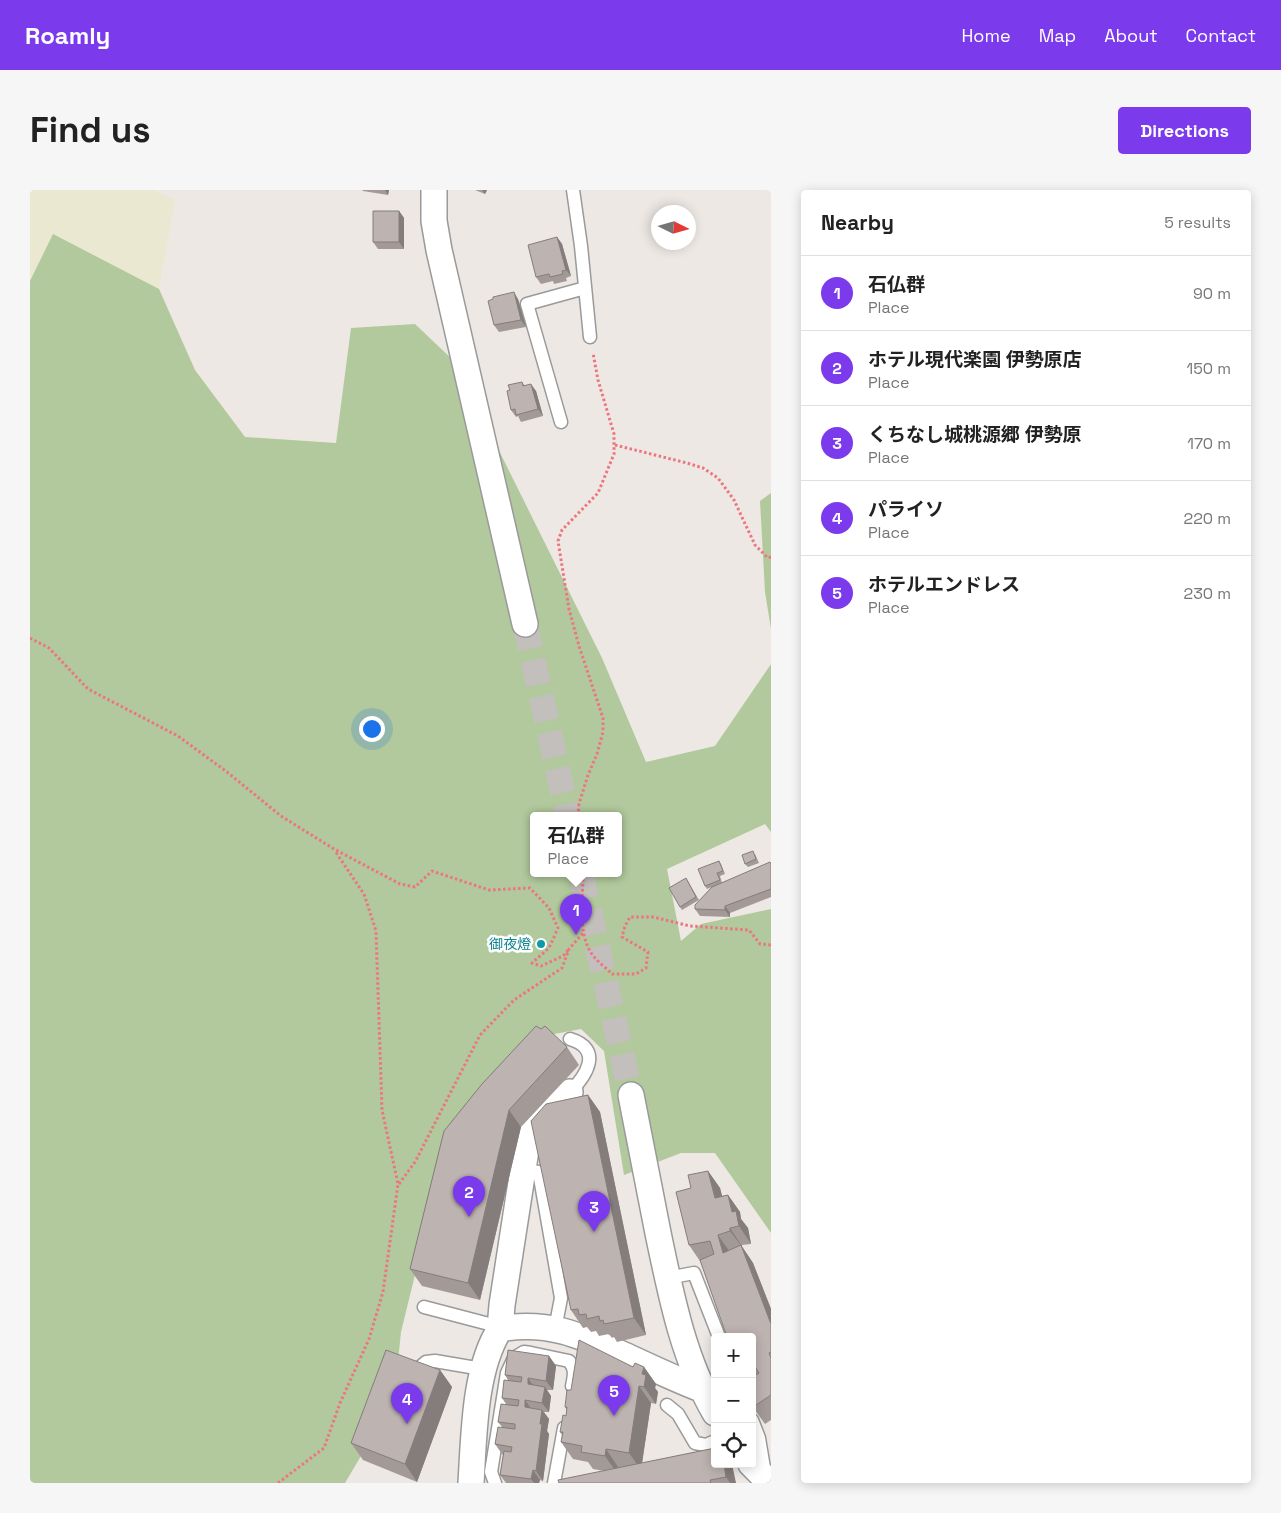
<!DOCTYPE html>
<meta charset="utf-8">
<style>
body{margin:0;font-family:"Space Grotesk","Noto Sans JP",sans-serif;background:#f6f6f6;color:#222}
.controls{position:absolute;right:15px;bottom:15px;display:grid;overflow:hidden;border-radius:5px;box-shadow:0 2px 12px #0003}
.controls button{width:45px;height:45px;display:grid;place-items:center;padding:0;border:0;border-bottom:1px solid #e0e0e0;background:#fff;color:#222;font:25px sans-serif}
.compass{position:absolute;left:621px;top:15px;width:45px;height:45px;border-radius:50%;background:#fff;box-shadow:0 2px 12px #0003;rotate:95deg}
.you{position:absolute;left:341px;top:538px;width:18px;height:18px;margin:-12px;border:4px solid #fff;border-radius:50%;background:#1a73e8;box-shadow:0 0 0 8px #1a73e833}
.badge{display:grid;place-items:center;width:32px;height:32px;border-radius:50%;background:#7c3aed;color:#fff;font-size:16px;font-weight:700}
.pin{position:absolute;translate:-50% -41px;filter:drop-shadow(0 1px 2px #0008)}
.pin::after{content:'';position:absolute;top:26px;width:18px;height:15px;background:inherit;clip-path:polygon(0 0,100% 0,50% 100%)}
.popup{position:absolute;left:500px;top:622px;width:92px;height:65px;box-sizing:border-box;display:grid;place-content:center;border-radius:5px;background:#fff;filter:drop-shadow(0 1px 4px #0005);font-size:16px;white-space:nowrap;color:#767676}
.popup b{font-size:19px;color:#222}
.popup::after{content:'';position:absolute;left:50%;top:100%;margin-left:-10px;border:10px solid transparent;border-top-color:#fff}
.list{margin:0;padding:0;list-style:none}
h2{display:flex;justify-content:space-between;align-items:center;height:65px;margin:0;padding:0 20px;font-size:21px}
h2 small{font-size:16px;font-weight:400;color:#767676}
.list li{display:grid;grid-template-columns:32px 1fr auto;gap:15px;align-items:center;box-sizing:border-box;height:75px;padding:0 20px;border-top:1px solid #e0e0e0}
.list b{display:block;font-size:19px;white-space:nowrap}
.list p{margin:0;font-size:16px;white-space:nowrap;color:#767676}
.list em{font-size:16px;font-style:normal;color:#767676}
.icon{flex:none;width:28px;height:28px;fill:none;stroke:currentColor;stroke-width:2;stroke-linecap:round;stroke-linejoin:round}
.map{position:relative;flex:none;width:741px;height:1293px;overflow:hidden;border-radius:5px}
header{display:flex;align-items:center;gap:30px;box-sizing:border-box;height:70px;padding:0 25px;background:#7c3aed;color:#fff}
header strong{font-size:24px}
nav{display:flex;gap:28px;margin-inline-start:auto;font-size:18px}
.intro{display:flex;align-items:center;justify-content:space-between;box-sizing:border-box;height:120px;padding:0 30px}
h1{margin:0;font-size:35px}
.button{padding:12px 22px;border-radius:5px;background:#7c3aed;color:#fff;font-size:18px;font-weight:700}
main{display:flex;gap:30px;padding:0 30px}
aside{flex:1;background:#fff;border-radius:5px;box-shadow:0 2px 12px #0003}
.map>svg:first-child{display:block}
.farmland{fill:#eae8d0}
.forest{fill:#b1c99c;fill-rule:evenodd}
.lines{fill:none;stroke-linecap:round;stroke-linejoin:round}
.minor-tunnel{stroke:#c3bfbc;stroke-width:25;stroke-dasharray:25 12;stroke-linecap:butt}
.service-casing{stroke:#9a9a9a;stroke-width:15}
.minor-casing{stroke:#9a9a9a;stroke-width:28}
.path{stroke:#ed757f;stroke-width:3;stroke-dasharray:2.5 2.5;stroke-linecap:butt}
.service{stroke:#fff;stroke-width:12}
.minor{stroke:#fff;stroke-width:25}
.wall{fill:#a39a98}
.shaded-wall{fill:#847d7c}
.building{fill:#bdb3b1;stroke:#847d7c}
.culture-dot{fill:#0f9aa8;stroke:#fff;stroke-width:2}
.labels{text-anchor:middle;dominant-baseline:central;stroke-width:5;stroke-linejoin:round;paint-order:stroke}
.culture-label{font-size:14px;fill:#0d838f;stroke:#fff;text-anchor:end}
</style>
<header>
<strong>Roamly</strong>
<nav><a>Home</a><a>Map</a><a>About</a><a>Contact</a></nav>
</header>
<div class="intro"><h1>Find us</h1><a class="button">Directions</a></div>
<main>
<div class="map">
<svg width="741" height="1293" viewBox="0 0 741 1293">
<rect width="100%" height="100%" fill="#ede8e4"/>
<!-- farmland -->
<path class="farmland" d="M0,0H124L145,10L129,99L23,44L0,91Z"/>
<!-- forest -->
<path class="forest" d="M23,44L129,99L165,180L215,247L306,253L321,138L385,134L425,172L572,468L616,572L685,556L741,474V642L735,634L637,679L651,751L671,734L741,719V1043L685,963H651L594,985L574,861L551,839L503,848L417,954L371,1142L364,1210L315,1293H0V91ZM504,626H588V684H504Z
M741,303V439L735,402L730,311Z"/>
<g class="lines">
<!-- minor-tunnel -->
<path class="minor-tunnel" d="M495,434L538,626
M551,684L601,905"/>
<defs>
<path id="service" d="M543,0L551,56L560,147
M531,232L497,114L555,98
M540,849C573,859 557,885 540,902
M492,980L509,982L531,1108L525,1139
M637,1088L664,1083L689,1147
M394,1117L459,1134L470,1139
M389,1178L396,1172L405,1171L452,1179
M637,1215L648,1224L665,1253L676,1255L685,1251
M722,1230L729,1248L735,1284
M465,1293L461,1282L477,1183L484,1168L494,1162L501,1163L539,1171C546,1179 544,1186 542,1196
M524,1293L534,1238"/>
<path id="minor" d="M404,0V31L409,60L495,434
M601,905C610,951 619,997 628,1043C641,1105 653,1168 685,1223
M470,1139L472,1115L498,947L540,902
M721,1274L740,1293
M441,1293C444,1246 444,1179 470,1139C518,1130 552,1146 594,1165C620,1177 645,1189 671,1199"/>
</defs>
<!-- service casing -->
<use href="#service" class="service-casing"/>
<!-- minor casing -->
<use href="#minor" class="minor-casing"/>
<!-- path -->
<path class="path" d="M585,255L657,273L673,278L688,288L704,310L725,355L738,368L741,367
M0,448L19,458L58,499L148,546L197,582L251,626L304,659L370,694L385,697L402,681L459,700L500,698L519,718L528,738L519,758L502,773L511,776L533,766L539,759
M548,626L549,614L558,585L567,564L573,542V528L549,456L539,419L528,351L532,340L568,303L584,264V244L568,190L563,163
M553,684C553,706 548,741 560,761C565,770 575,777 582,784H606L616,778L618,762L592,747L595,736L600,727H623L660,736L719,740L730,754L741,755
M369,994L385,972L450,845L484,810L532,778L539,759L554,742
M248,1293L294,1258L310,1213L339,1149L353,1102L368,994L352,920L346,741L334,704L305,661"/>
<!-- service -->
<use href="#service" class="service"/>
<!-- minor -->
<use href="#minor" class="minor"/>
</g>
<!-- wall -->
<path class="wall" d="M332,0H359L358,5L333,1Z
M445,0H457L455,4Z
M369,21L374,28V59H348L343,52Z
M527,47L532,54L541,86L536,88L537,91L524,94L523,91L511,94L506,87Z
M488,109L496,137L469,142L464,135Z
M492,192L495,196L506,201L513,226L491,232L488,226L486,227L481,220L480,200Z
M725,664L729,673L718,677L715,674Z
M689,671L691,674L695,684L690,686L692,693L741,673V707L700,723V727L670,726L665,719L682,697L677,699L675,696Z
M656,688L669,710L652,720L650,717Z
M537,857L549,875L491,937L450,1110L392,1096L380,1079L414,941Z
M558,905L570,922L616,1145L587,1152L584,1147L582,1148L579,1144L569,1146L566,1141L561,1142L557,1137L553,1138L541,1120Z
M678,981L690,998L692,1006L698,1005L710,1022L711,1029L718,1038L721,1054L712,1055V1057L723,1073L741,1119V1230L735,1234L722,1216V1147L659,1055L661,998Z
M519,1166L526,1176L523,1200H517L521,1206L519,1222H514L519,1229L517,1241L519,1244L513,1291L510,1290L509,1293H476L470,1285L473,1265L472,1264L465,1254L472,1237L468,1232L476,1214L472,1208L478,1190L475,1185Z
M603,1177H614L626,1194L625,1198L628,1202L626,1214L621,1213L612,1273L685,1258L706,1293H529L574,1281L563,1279L558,1272L543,1269L531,1252L532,1245L530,1242L536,1226L537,1220L535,1217Z
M410,1180L422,1197L387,1292L333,1270L321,1253Z"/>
<!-- shaded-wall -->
<path class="shaded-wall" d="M355,0H359L358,5Z
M452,0H457L455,4Z
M369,21L374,28V59L369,52Z
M527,47L532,54L541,86L536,80Z
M484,102L488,109L496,137L491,130Z
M501,194L506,201L513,226L508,219Z
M695,716L700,723V727L695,720Z
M558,905L570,922L616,1145L604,1128Z
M479,920L491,937L450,1110L438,1093Z
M678,981L690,998L697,1025L685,1008Z
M698,1005L710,1022L711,1029L718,1038L721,1054L709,1036L702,1022Z
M700,1038L723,1073L741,1119V1134L712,1057L700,1041Z
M688,1045L700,1062L693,1063Z
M519,1166L526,1176L523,1200L516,1191Z
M614,1177L626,1194L625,1198L628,1202L626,1214L614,1197L612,1184Z
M410,1180L422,1197L387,1292L375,1274Z
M498,1188L505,1198L498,1194Z
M609,1196L621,1213L611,1280L599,1263Z
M515,1197L521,1206L519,1222L512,1213Z
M495,1210L502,1220L495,1217Z
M512,1220L519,1229L517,1241L519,1244L513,1291L506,1281L510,1234Z
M576,1259L588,1277L587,1283L575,1266Z
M694,1274H702L706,1293H700L696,1287Z
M503,1280L510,1290L509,1293H504L501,1289Z"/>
<!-- building -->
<path class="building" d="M343,21H369V52H343Z
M527,47L536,80L532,81L533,84L520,87L519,84L506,87L498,55Z
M484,102L491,130L464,135L458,111L463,109V107Z
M492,192L493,196L501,194L508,219L486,225L485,219L481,220L477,201L480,200L478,195Z
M723,661L726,669L715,674L712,665Z
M689,671L693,681L687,683L690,690L675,696L668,679Z
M740,672L741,674V699L695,716V720L665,719V715L682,697Z
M656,688L666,707L650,717L639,698Z
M506,836L511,839L515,836L537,857L479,920L438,1093L380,1079L414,941L452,894Z
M558,905L604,1128L574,1134L573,1130L570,1131L569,1126L557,1129L556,1124L549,1125L548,1119L541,1120L501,931L516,914Z
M678,981L685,1008L698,1005L702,1022L706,1021L709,1036L700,1038V1041L688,1045L693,1063L711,1055L741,1134V1162L739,1163L741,1168V1205L723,1217L722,1187L729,1183L722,1172V1147H697L670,1070L684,1064L680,1051L659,1055L646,1002L661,998L658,985Z
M549,1150L603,1177L605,1173L614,1177L612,1184L616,1185L614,1197L609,1196L599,1263L576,1259L575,1266L551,1262L552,1256L531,1252L533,1242H530L533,1225L536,1226L537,1217H535L537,1200H541Z
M356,1160L410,1180L375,1274L321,1253Z
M478,1160L519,1166L516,1191L498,1188V1194L515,1197L512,1213L495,1210V1217L512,1220L510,1234H512L506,1281L503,1280L501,1289L470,1285L474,1261L481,1262L482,1257L465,1254L468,1237L485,1239V1234L468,1232L471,1214L488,1216L489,1210L472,1208L474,1190L491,1192L492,1187L475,1185Z
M685,1258V1274H694L696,1287L680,1290L681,1293H529L528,1290Z"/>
<!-- markers -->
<circle class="culture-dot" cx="511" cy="754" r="5"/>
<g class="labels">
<!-- culture labels -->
<g class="culture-label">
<text x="501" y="754">御夜燈</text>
</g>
</g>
</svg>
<div class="controls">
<button>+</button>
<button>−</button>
<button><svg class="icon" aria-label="locate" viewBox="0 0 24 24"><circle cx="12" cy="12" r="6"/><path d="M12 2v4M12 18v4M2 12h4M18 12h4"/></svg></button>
</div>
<svg class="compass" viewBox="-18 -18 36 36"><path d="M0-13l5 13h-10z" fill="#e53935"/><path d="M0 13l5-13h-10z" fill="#767676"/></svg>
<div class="you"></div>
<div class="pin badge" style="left:546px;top:745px">1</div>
<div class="popup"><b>石仏群</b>Place</div>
<div class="pin badge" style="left:439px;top:1027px">2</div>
<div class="pin badge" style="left:564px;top:1042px">3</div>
<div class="pin badge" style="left:377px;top:1234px">4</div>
<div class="pin badge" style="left:584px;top:1226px">5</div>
</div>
<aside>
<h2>Nearby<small>5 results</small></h2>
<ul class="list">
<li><span class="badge">1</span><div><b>石仏群</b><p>Place</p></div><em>90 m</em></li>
<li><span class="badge">2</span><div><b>ホテル現代楽園 伊勢原店</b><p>Place</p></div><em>150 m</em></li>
<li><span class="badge">3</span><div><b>くちなし城桃源郷 伊勢原</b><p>Place</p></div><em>170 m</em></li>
<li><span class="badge">4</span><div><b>パライソ</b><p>Place</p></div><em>220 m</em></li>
<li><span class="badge">5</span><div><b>ホテルエンドレス</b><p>Place</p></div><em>230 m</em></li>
</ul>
</aside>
</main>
